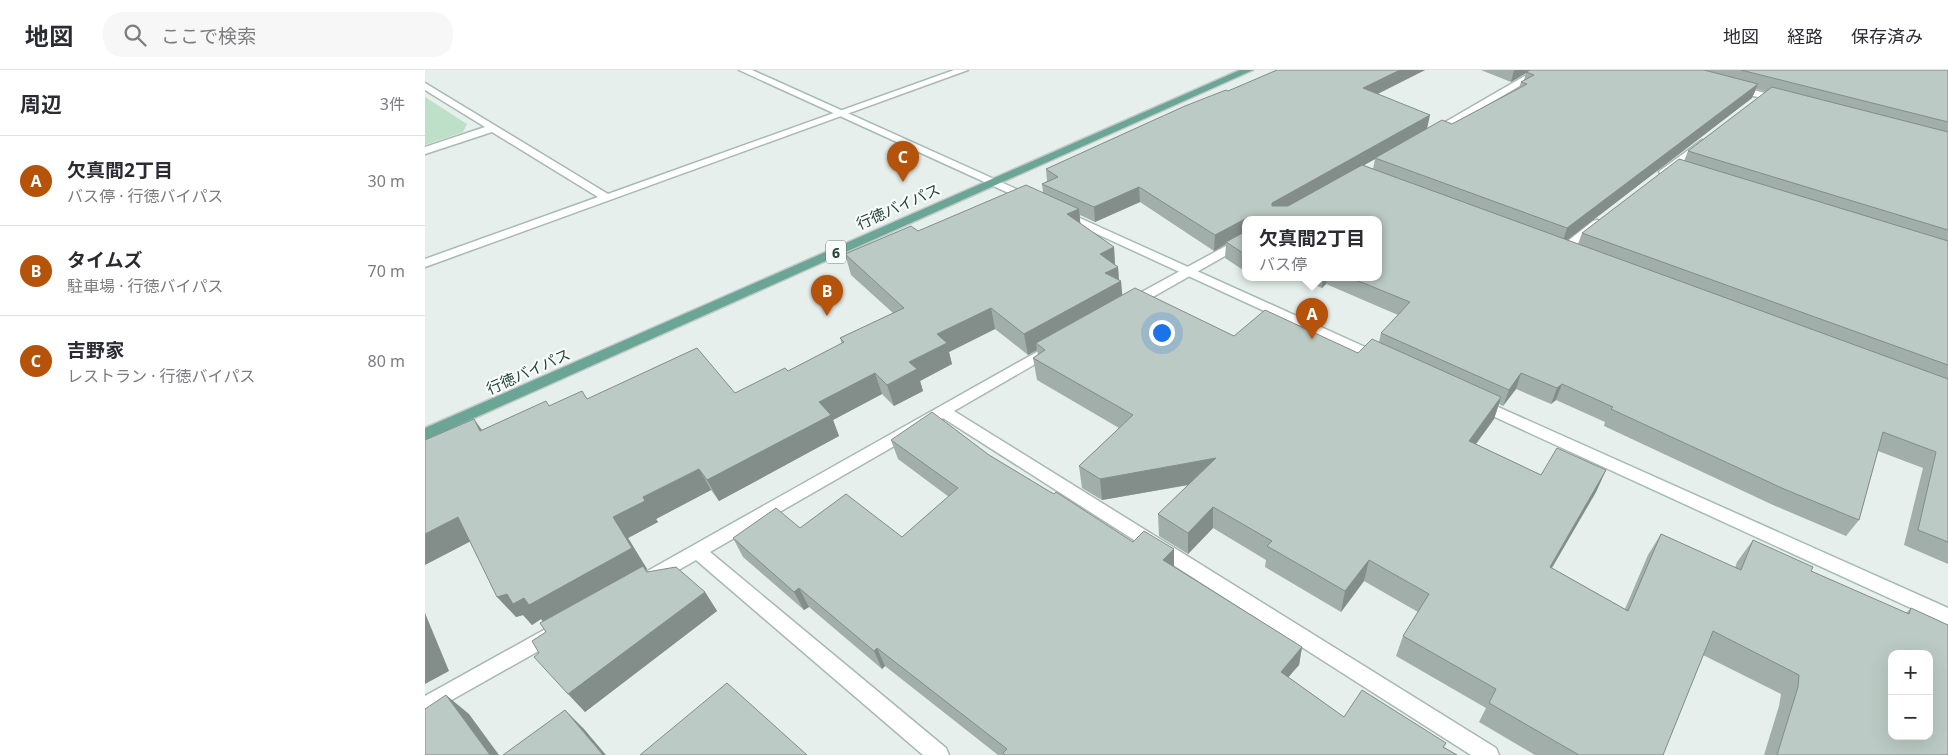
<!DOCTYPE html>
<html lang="ja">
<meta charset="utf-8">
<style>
body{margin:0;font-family:"Noto Sans","Noto Sans JP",sans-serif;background:#f7f7f7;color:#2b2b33}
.controls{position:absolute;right:15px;bottom:15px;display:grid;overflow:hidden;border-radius:10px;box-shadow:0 5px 20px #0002}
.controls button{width:45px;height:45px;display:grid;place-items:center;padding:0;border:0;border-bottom:1px solid #e1e1e2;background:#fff;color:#2b2b33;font:25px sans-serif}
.you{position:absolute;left:736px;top:262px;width:18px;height:18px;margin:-12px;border:4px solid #fff;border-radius:50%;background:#1a73e8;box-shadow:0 0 0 8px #1a73e833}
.badge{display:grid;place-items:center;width:32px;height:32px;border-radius:50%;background:#b45309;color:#fff;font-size:16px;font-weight:700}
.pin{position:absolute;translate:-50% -41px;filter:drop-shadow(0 1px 2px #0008)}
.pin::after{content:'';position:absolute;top:26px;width:18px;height:15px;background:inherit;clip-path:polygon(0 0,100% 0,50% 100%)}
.popup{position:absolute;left:817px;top:146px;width:140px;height:65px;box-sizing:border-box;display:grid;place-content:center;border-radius:10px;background:#fff;filter:drop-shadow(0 1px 4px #0005);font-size:16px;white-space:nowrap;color:#7c7c81}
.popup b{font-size:19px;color:#2b2b33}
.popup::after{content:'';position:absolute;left:50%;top:100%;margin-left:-10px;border:10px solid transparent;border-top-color:#fff}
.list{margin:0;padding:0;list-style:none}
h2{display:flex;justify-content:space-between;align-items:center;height:65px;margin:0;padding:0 20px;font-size:21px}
h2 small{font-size:16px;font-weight:400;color:#7c7c81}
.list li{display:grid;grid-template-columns:32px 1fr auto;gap:15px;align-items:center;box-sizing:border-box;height:90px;padding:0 20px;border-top:1px solid #e1e1e2}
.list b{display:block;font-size:19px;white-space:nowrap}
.list p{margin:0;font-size:16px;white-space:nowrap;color:#7c7c81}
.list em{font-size:16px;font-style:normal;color:#7c7c81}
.icon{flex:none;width:28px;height:28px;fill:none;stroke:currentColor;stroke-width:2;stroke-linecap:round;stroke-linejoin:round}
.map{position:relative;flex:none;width:1523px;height:685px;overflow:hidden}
header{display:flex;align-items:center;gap:30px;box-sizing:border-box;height:70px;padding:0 25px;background:#fff;border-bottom:1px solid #e1e1e2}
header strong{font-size:24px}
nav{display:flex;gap:28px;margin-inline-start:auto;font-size:18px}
.search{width:350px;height:45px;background:#f7f7f7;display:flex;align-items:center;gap:12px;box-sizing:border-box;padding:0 18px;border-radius:20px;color:#7c7c81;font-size:19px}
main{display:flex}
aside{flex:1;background:#fff}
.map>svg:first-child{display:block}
.green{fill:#bfe0c8}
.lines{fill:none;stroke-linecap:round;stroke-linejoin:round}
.street-casing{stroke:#a8b8b2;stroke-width:3}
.secondary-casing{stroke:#a4bbb3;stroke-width:3}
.primary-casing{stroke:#c2cac8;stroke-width:3}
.street{fill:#fff;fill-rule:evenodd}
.secondary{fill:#fff;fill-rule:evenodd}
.primary{fill:#6aa596;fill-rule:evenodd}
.wall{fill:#a1aea9;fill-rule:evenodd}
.shaded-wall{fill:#838d89}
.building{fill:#bbcac4;stroke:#838d89;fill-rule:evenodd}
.labels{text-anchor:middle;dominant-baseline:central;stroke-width:4.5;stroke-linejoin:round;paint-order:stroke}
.shield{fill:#f7fbf9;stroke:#637a73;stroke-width:1}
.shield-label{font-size:14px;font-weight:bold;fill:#24423a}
.street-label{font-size:15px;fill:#24423a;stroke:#f7fbf9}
</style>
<header>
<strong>地図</strong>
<div class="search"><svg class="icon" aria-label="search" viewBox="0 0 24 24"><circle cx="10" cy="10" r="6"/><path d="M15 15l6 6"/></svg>ここで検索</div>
<nav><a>地図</a><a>経路</a><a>保存済み</a></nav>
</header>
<main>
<aside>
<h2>周辺<small>3件</small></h2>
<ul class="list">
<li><span class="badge">A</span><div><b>欠真間2丁目</b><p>バス停 · 行徳バイパス</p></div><em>30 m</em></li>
<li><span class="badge">B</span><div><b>タイムズ</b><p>駐車場 · 行徳バイパス</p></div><em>70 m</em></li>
<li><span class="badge">C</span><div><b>吉野家</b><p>レストラン · 行徳バイパス</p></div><em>80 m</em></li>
</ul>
</aside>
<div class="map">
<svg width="1523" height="685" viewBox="0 0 1523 685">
<rect width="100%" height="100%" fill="#e6efeb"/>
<!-- green -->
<path class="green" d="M0,27L42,54L38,62L0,75Z"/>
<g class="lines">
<defs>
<path id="street" d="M529,0H543L0,197V189L173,127L67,62L0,84V77L60,57L0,20V13L183,124Z
M1110,0H1122L1012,64H1004L1003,62Z
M1309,15L1359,28L1360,30L1355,33L1306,20L1304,18Z
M1277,70L1281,71L1282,73L1281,75L1244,104H1236L1234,102L1236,100Z
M1172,150L1176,151L1178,154L1176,157L1142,184H1134L1132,181L1134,178L1168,151Z
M821,165V174L712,236H702L700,233L702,230Z
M626,274L631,276L633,279L631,282L529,341L1071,678L1074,685H1046L518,348L285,482L521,678L524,685H498L271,490L231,513L225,515L219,513L216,508L219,503Z
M126,556L133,558L135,564L133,570L0,645V626Z"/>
<path id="secondary" d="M314,0H327L609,127L611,129L609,131H601Z
M637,140L960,286L962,289L960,292H950L633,146L631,144Z
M1053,328L1523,538V555L1048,337L1046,333L1048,329Z"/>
<path id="primary" d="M815,0H828L0,370V358Z"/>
</defs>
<!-- street casing -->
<use href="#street" class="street-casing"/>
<!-- secondary casing -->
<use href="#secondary" class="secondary-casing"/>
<!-- primary casing -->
<use href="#primary" class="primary-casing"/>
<!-- street -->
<use href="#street" class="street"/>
<!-- secondary -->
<use href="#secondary" class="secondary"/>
<!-- primary -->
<use href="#primary" class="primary"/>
</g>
<!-- wall -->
<path class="wall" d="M852,0H1000L953,24L1002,58L1027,54L1094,18L1096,12L1099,10L1101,3L1086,12L1056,0H1523V494L1479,475L1498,398L1453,381L1434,450L1421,466L1348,435L1179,356L1180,352L1131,330L1126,334L1091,319L1078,336L1074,334L1069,349L1051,374L1116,405L1181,400L1171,422L1127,498L1200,539L1223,485L1236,464L1310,498L1312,492L1328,470L1386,501L1481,543L1486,538L1523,685H1339L1354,636L1356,624L1278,585L1238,685H1110L1054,652L1061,638L971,586L978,566L993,542L939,511L916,542L840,497L841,490L788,458L763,484L734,466L733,444L764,415L677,430L657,418L654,396L694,358L612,310L608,288L613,285L612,280L603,285L570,259L524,282L527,294L495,311L498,321L469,336L457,324L408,350L414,366L294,431L286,420L231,449L233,452L203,468L222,499L221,500L222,502L280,522L292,541L160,642L114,583L121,562L118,552L116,549L107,555L98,545L91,547L57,360L124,336L310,323L363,301L417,274L415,268L468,243L426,205L420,184L618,122L617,114L622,111L621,99ZM1331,19L1341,22L1263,81L1259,91L1157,163L1153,174L1142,170L1327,28ZM950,89L948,99L939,95ZM715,132L789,181L801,174L800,188L821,202V150L953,208H872L897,218L901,214L973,245L956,263L954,272L933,283L809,266L697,225L694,210L693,197L690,194L689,177L655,153V145L670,152Z
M466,370L564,385L708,472L749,479V498L877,577L874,595L863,607L919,647L1021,673L1019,677L1032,685H573L460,596L457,599L384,537L379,540L318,487L308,468L375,458L477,467L524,427L473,389Z"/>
<!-- shaded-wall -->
<path class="shaded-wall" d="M975,0H1000L936,32L938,18Z
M1089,0H1106L1086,12Z
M1333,14L1327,28L1137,174L1142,158Z
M1005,45L1002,59L950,88V89L846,148L847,133Z
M714,117L715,132L670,152L669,137Z
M654,139L656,159L642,144Z
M822,148V150H821V163L801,172V174L789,181L790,165Z
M689,177L690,197L675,184Z
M693,197L694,212L696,211L698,232L611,273L612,280L603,285L599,264L680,203Z
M898,208H902L901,214L897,218Z
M566,238L570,259L524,282L527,294L495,311L498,321L469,336L462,315L484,292L512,264Z
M450,303L457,324L408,350L414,366L294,431L282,410L394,332Z
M1096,303L1091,319L1078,336L1084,320Z
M1137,314L1131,330L1126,334L1132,318Z
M1076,327L1069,349L1037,393L1044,371Z
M49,349L65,371L55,361Z
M791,388L790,410L677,430L675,409Z
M274,399L286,420L231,449L233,452L203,468L222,499L221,500L232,515L122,555L116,549L107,555L98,545L91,547L72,527L82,524L99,528L188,447L218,427Z
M1181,400L1171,422L1115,518L1125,497Z
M788,437V458L763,484V463Z
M33,447L52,468L0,495V464Z
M749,479V498L738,490Z
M944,490L939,511L916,542L920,521Z
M374,518L384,537L379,540L369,522Z
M280,522L292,541L160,642L143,624Z
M0,543L24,601L0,614Z
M877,577L874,595L853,619L856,602Z
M452,578L460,596L457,599L449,581Z
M21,625L44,644L74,685H65Z
M140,640L159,659L181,685H178Z"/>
<!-- building -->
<path class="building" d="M852,0H975L938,18L1005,45L847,133V136H863L937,95L1523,309V472L1493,460L1511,382L1458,362L1434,450L1359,419L1186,339L1188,337L1137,314L1132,318L1096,303L1084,320L956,263L985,232L926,208H953V150H822V148L790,165L714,117L669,137L617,114L633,107L621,99L760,36L801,20L803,21Z
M1105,0H1279L1333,14L1142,158L950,88L1017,50L1027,54L1102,14L1096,12L1109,5L1101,2Z
M1316,0H1523V52Z
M1347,17L1523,62V160L1263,81Z
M1254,89L1523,171V295L1157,163Z
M601,115L654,139L642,144L689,177L675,184L693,197L680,203L696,211L599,264L566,238L512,264L522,273L484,292L492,299L462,315L450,303L394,332L406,345L282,410L274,399L218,427L220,431L188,447L207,478L104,535L99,528L88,534L82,524L72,527L33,447L0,464V370L49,349L55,361L121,331L124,336L157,321L162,329L272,278L310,323L360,298L363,301L419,272L415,268L479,238L420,184L486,156L493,161Z
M821,161V185L801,172Z
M710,218L809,266L840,240L933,283L947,269L1076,327L1044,371L1116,405L1132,378L1181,400L1125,497L1203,541L1236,464L1316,500L1328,470L1388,497L1386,501L1484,544L1486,538L1523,555V685H1352L1373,617L1374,605L1288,561L1238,685H1154L1064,633L1071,619L978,566L1004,524L944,490L920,521L842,476L847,471L788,437L763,463L733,444L791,388L675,409L654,396L708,345L608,288L620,280L611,273ZM1467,584H1504V666H1467Z
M507,342L564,385L622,420L629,424L631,422L708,472L719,461L749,479L738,490L877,577L856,602L919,647L937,620L1021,673L1018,677L1032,685H580L578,683L582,679L452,578L449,581L374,518L369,522L308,468L351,438L375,458L421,424L477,467L533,418L466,370Z
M218,496L222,502L251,497L280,522L143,624L109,587L114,583L107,571L121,562L115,553Z
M302,613L382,685H215Z
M21,625L65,685H0V639Z
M140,640L178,685H78Z"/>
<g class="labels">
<!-- shield labels -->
<rect class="shield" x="401" y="170.5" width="20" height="23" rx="4"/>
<g class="shield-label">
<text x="411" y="182">6</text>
</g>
<!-- street labels -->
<g class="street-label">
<text transform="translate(473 136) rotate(-24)">行徳バイパス</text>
<text transform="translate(103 301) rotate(-24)">行徳バイパス</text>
</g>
</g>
</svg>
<div class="controls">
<button>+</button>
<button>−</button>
</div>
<div class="you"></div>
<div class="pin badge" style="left:887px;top:269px">A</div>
<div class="popup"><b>欠真間2丁目</b>バス停</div>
<div class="pin badge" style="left:402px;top:246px">B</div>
<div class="pin badge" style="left:478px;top:112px">C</div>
</div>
</main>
